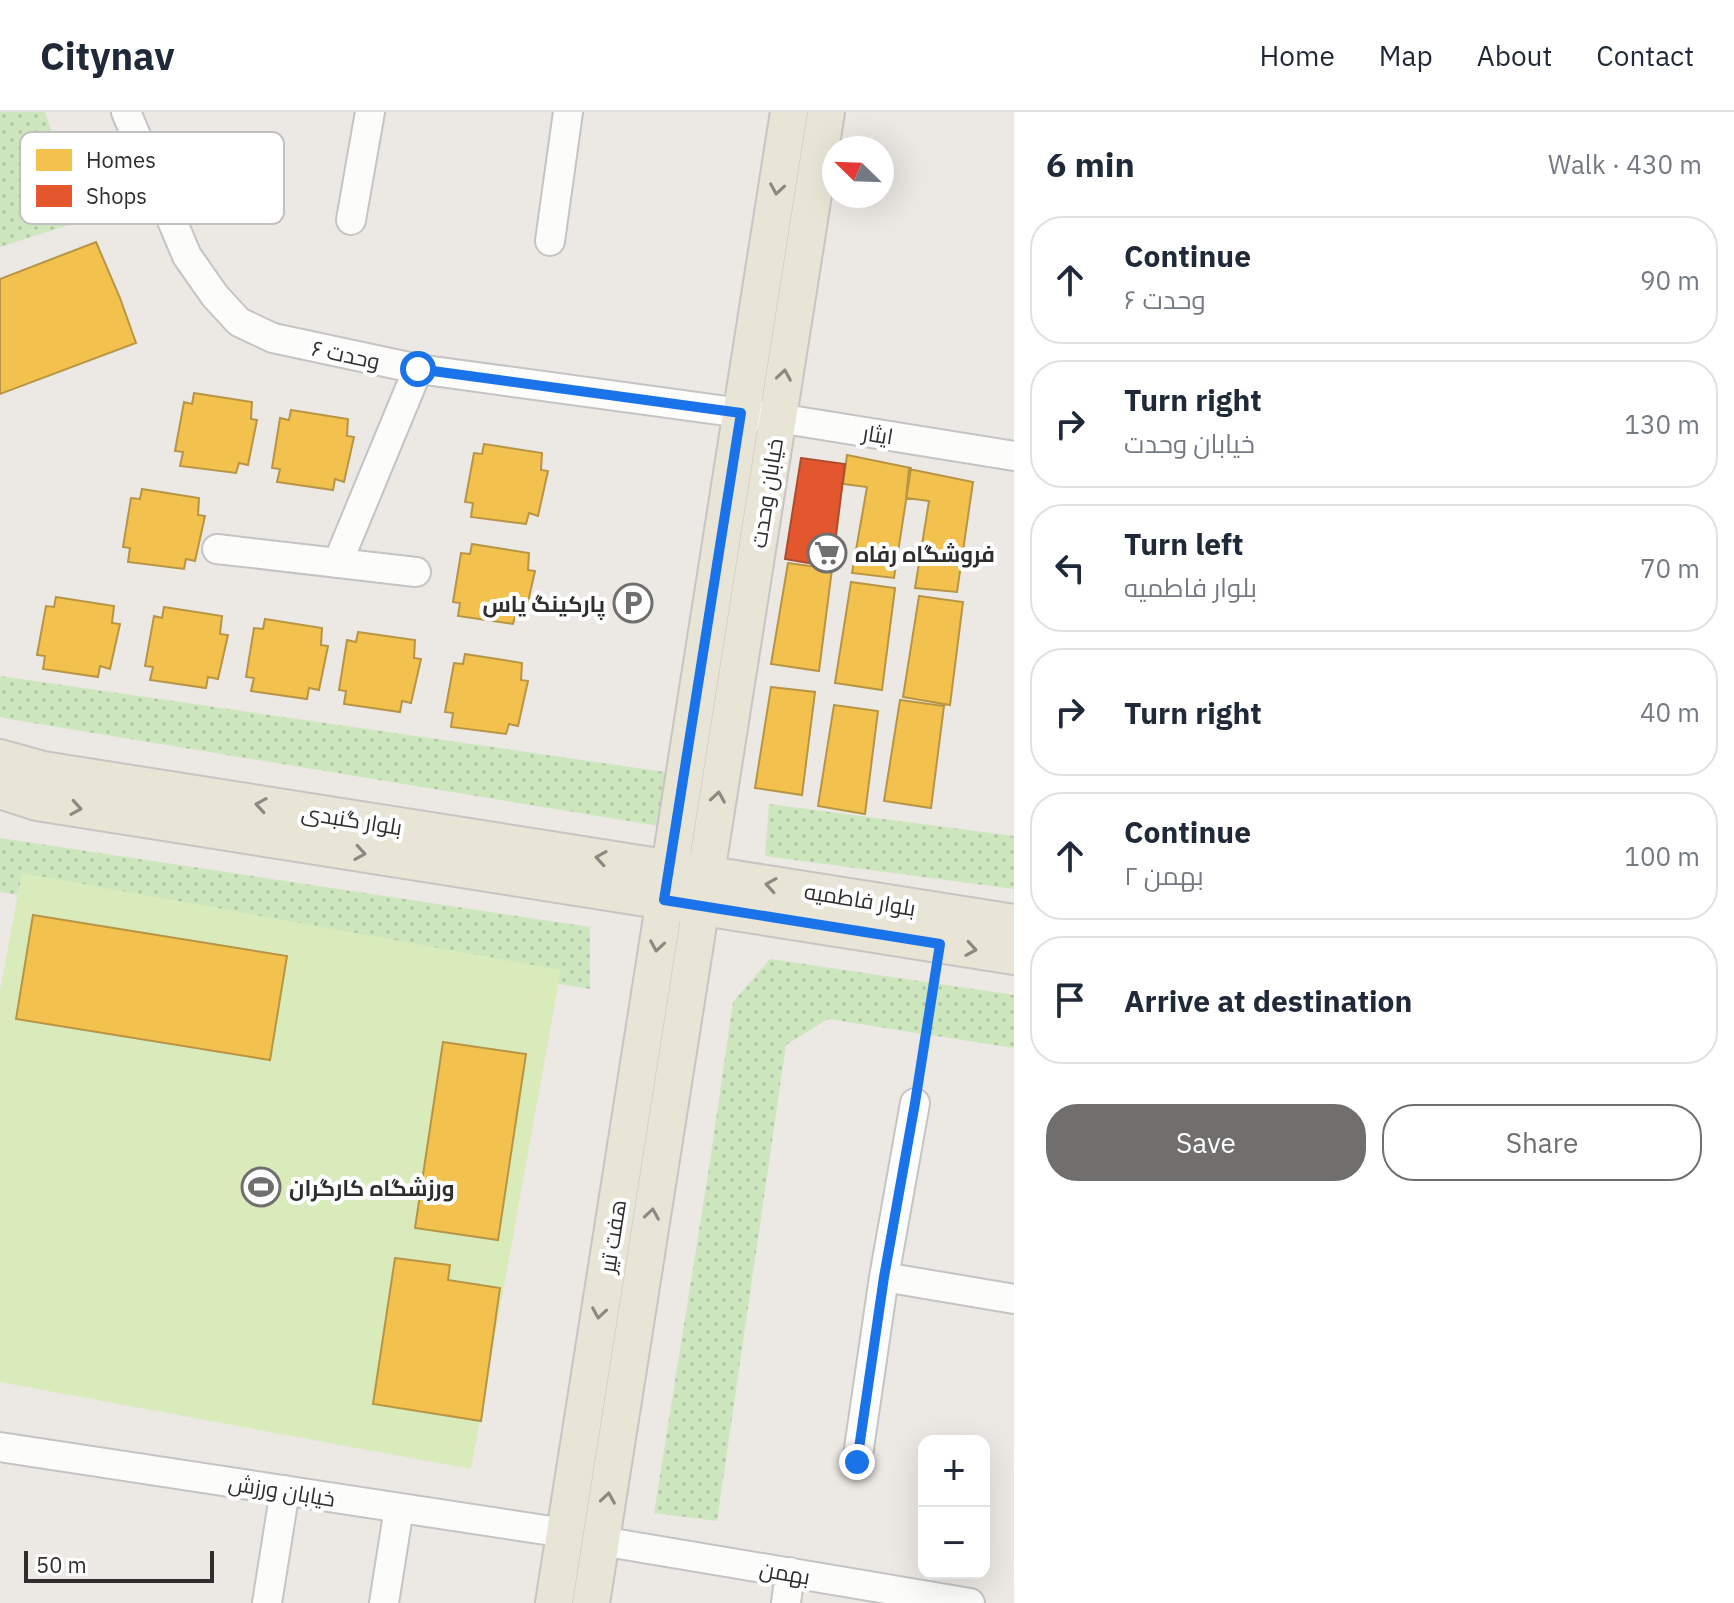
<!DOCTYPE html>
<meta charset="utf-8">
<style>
body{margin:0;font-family:"IBM Plex Sans",Cairo,sans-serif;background:#f6f6f7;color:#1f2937}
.controls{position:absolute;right:24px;bottom:24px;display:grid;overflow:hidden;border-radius:16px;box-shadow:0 8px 32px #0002}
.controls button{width:72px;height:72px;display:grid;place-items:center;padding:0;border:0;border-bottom:2px solid #e0e1e3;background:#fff;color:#1f2937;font:40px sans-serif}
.compass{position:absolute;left:822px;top:24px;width:72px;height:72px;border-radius:50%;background:#fff;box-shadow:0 8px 32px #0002;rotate:293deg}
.scale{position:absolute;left:24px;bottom:20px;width:190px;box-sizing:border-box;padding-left:8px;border:4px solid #2e2e2e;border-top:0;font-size:22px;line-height:28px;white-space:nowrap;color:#2e2e2e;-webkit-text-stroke:6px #fff;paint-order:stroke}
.stop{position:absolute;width:24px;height:24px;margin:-18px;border:6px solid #1a73e8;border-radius:50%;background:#fff}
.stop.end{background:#1a73e8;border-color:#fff;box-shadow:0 2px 8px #0008}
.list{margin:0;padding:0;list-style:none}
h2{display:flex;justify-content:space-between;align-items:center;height:104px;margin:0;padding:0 32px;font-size:34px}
h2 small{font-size:26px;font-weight:400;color:#747a83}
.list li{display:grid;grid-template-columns:52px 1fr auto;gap:24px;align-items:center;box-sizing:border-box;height:128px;margin:0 16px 16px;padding:0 16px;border:2px solid #e0e1e3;border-radius:32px}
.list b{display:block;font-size:30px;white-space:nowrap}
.list p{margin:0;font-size:26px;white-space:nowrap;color:#747a83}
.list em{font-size:26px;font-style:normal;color:#747a83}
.actions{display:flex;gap:16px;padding:24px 32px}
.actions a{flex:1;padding:18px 0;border:2px solid #706f6e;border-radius:32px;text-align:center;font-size:28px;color:#706f6e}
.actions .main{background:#706f6e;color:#fff}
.icon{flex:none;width:44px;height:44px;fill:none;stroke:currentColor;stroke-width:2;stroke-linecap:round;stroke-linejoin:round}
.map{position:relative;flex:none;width:1014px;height:1491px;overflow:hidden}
header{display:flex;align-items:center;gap:48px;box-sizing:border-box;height:112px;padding:0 40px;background:#fff;border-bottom:2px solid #e0e1e3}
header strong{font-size:38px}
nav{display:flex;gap:44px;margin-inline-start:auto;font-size:28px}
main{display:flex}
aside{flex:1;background:#fff}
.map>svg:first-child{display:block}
.grass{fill:url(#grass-dots)}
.pitch{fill:#d9eabb}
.homes{fill:#f2c14e;stroke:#b79544;stroke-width:2}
.shops{fill:#e4572e;stroke:#ad4b2e;stroke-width:2}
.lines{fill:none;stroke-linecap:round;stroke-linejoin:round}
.minor-casing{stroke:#c5c4c5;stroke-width:32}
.major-casing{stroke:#c6c5c4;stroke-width:40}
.path{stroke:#c9c9c8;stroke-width:5;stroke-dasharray:6 4;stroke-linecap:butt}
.minor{stroke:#fcfcfb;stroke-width:28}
.major{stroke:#e8e4d6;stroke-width:36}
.oneway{stroke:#8b8982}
.route{stroke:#1a73e8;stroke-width:10}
.labels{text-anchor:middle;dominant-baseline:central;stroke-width:8;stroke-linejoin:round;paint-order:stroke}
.street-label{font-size:22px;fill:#2e2e2e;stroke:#fff}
.poi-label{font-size:22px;font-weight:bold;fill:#2e2e2e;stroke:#fff;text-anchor:start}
.key{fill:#fff;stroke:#c0c0c0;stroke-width:2}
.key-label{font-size:22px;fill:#2e2e2e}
</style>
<header>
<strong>Citynav</strong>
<nav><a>Home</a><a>Map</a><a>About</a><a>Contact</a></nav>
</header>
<main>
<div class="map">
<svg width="1014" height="1491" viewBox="0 0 1014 1491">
<defs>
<pattern id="grass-dots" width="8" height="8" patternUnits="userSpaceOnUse" patternTransform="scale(2)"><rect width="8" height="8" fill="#cee6be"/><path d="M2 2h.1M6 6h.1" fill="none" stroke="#b1c6a4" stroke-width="1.8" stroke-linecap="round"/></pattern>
</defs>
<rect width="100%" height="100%" fill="#ece8e4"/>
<!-- grass -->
<path class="grass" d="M0,0H45L81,109L0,135Z
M0,564L665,660L659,714L9,607L0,605Z
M769,692L1014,724V777L765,744Z
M0,726L590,815V877L0,780Z
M770,847L1014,883V936L828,907L786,933L717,1409L654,1401L709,1056L733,890Z"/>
<!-- pitch -->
<path class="pitch" d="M22,761L561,858L471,1357L0,1270V879Z"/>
<!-- homes -->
<path class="homes" d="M96,130L120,186L136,231L0,282V167Z
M194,281L252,290L251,307L257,308L248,353L239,351L236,361L180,354L183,340L175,339L184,290L192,292Z
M291,298L348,307L347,324L354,325L344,370L335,367L333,378L277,370L280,357L272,356L280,306L289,308Z
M484,332L542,341L541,358L548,359L538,404L529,401L526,412L471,405L473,391L465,390L474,341L482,342Z
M847,343L911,356L894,466L852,461L867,375L843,372Z
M909,357L973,370L957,480L915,476L929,389L906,386Z
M142,377L199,386L198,403L205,404L195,449L186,447L184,457L128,450L130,436L123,435L131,386L140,387Z
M472,432L529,441L528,458L535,459L525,503L516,501L513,512L458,504L460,491L453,490L461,441L470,442Z
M788,451L832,457L819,559L771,552Z
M851,470L895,476L882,578L835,571Z
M919,484L963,490L950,593L903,585Z
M56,485L114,494L112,511L120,512L110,557L100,554L98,565L43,557L45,544L37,543L46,494L54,495Z
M164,495L222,504L220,522L228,523L218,567L208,565L206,576L150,568L153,555L145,554L154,504L162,506Z
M265,507L322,516L321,533L328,534L319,578L309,576L307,587L251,579L254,566L246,565L254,516L263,517Z
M358,520L415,528L414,546L421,547L411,591L402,589L400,600L344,592L346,579L339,578L347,528L356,530Z
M465,542L522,551L521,568L528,569L518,614L509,612L506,622L451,615L453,601L445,600L454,551L463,552Z
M771,575L815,580L802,683L755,676Z
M900,588L944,594L931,696L884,689Z
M834,593L878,599L865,702L818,694Z
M33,803L287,844L270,948L16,907Z
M443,930L526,942L498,1128L415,1116Z
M395,1146L450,1153L448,1168L500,1176L481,1309L373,1292Z"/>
<!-- shops -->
<path class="shops" d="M801,346L845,352L832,455L785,447Z"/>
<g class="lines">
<defs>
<path id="minor" d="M126,0L187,144L215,184L239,210L273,226L418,257L778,306L1014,344
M351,108L370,0
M550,129L568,0
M217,437L416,460
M338,450L418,257
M884,1165L1014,1187
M0,1335L565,1421
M857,1350L884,1165L915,991
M601,1429L970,1491
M267,1491L285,1378
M384,1491L399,1396
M786,1491L790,1460"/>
<path id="major" d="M0,646L43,658L1014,811
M0,678L37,690L1014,844
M554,1491L789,0
M591,1491L826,0"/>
</defs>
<!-- minor casing -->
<use href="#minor" class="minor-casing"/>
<!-- major casing -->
<use href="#major" class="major-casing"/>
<!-- path -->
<path class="path" d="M919,966L935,861"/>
<!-- minor -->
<use href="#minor" class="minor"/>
<!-- major -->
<use href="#major" class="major"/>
</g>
<!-- one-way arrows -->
<defs><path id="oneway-chevron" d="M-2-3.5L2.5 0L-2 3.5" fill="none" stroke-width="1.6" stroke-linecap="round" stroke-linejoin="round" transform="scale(2)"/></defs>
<g class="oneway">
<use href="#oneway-chevron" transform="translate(777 77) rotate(99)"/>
<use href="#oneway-chevron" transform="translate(784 263) rotate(-81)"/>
<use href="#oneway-chevron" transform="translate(718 685) rotate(-81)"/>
<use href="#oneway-chevron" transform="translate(261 693) rotate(-171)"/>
<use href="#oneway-chevron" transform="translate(76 696) rotate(9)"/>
<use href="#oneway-chevron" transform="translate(360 741) rotate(9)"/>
<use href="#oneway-chevron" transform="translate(601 746) rotate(-171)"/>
<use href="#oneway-chevron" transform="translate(771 773) rotate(-171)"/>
<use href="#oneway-chevron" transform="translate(657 834) rotate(99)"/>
<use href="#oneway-chevron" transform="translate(971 837) rotate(9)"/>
<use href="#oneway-chevron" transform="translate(652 1102) rotate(-81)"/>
<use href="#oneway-chevron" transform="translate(599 1201) rotate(99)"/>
<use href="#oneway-chevron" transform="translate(608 1386) rotate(-81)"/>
</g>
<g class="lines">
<!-- route -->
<path class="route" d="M418,257L741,301L664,788L940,832L915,991L884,1165L857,1350"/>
</g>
<!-- icons -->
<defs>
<symbol id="supermarket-ring" viewBox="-11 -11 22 22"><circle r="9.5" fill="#fff" stroke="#706f6e" stroke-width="1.5"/><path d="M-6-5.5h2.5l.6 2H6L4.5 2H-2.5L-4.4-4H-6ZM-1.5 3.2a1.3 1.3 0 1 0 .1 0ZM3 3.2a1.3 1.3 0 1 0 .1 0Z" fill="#706f6e"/></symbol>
<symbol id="parking-ring" viewBox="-11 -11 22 22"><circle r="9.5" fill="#fff" stroke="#706f6e" stroke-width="1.5"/><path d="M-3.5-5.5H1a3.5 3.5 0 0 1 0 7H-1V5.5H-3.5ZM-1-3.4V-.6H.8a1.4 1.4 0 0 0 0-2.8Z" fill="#706f6e"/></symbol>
<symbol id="stadium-ring" viewBox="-11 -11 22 22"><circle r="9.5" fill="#fff" stroke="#706f6e" stroke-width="1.5"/><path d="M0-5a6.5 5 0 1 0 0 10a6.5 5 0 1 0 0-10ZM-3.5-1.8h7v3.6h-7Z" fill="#706f6e"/></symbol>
</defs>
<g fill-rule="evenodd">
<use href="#supermarket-ring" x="805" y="419" width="44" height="44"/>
<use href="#parking-ring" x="611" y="469" width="44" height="44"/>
<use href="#stadium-ring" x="239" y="1053" width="44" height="44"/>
</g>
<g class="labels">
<!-- street labels -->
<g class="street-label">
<text transform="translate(346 242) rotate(12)">وحدت ۶</text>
<text transform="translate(878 322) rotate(9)">ایثار</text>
<text transform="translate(766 381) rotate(-81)">خیابان وحدت</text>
<text transform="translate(352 707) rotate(9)">بلوار گنبدی</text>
<text transform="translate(860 787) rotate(9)">بلوار فاطمیه</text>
<text transform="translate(612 1124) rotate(-81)">هفت تیر</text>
<text transform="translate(282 1378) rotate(9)">خیابان ورزش</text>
<text transform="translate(785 1460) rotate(10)">بهمن</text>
</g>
<!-- poi labels -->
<g class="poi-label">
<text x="855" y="441">فروشگاه رفاه</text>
<text x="605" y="491" text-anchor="end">پارکینگ یاس</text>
<text x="289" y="1075">ورزشگاه کارگران</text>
</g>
</g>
<!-- legend -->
<rect x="20" y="20" width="264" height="92" rx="12" class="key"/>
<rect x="36" y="37" width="36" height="22" fill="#f2c14e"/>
<rect x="36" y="73" width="36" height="22" fill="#e4572e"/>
<g class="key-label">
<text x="86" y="56">Homes</text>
<text x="86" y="92">Shops</text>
</g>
</svg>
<div class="controls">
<button>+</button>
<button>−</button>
</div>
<svg class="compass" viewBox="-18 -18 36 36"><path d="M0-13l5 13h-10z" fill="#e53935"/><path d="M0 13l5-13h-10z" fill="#747a83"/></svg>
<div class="scale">50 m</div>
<div class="stop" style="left:418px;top:257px"></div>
<div class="stop end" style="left:857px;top:1350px"></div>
</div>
<aside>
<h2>6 min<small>Walk · 430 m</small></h2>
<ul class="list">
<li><svg class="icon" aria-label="ahead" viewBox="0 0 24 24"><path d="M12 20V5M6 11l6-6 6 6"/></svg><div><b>Continue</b><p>وحدت ۶</p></div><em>90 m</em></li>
<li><svg class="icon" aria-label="right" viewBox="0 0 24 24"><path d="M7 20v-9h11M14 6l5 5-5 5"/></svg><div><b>Turn right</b><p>خیابان وحدت</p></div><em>130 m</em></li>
<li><svg class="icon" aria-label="left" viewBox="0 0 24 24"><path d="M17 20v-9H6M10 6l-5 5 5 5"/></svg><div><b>Turn left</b><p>بلوار فاطمیه</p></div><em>70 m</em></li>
<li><svg class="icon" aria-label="right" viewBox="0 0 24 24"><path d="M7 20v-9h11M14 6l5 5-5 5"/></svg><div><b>Turn right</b></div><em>40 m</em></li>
<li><svg class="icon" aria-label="ahead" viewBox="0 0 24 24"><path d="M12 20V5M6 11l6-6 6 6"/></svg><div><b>Continue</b><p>بهمن ۲</p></div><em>100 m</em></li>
<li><svg class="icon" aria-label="arrive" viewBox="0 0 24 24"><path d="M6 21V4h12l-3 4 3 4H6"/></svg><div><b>Arrive at destination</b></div></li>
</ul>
<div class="actions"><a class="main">Save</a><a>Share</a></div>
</aside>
</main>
